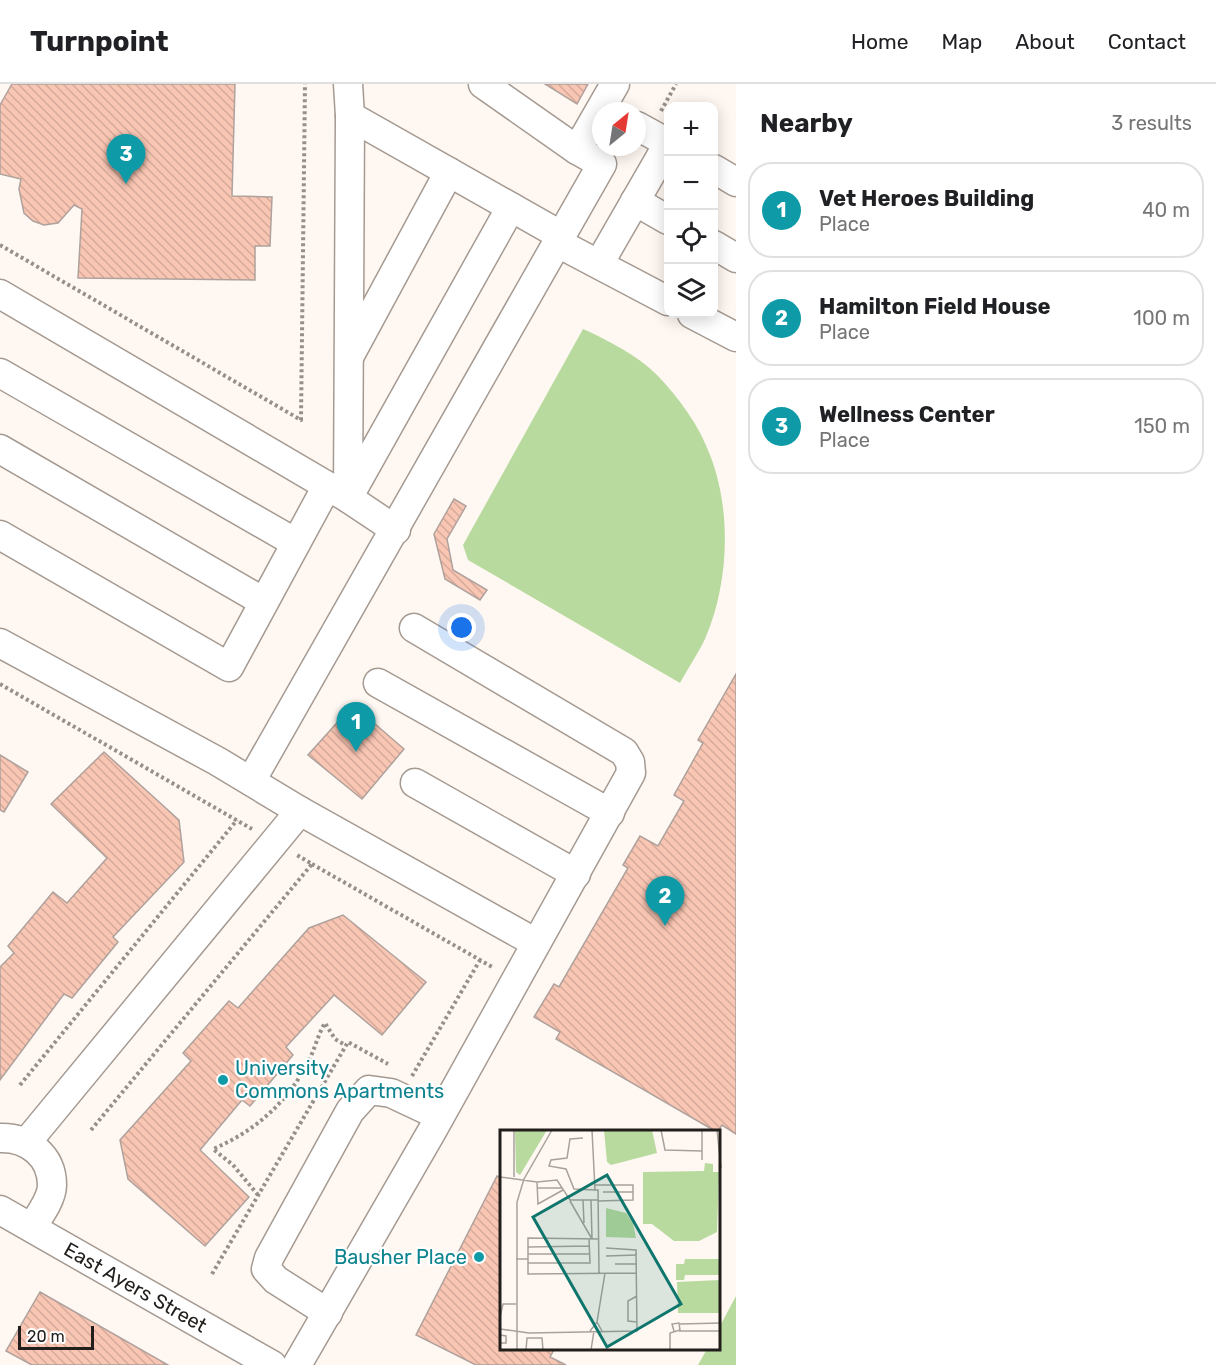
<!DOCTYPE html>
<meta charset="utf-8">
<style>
body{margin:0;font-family:Rubik,sans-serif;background:#f6f6f6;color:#202124}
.controls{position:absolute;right:18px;top:18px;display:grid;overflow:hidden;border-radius:12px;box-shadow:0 3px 15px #0003}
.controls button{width:54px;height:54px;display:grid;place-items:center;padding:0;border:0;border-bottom:2px solid #e0e0e0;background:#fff;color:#202124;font:30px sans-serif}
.compass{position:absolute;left:592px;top:18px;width:54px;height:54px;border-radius:50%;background:#fff;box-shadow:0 3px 15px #0003;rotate:30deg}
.scale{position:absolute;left:18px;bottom:15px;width:76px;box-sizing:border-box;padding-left:6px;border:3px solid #221e1b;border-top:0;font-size:16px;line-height:21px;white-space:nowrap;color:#221e1b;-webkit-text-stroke:4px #fff;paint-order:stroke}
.you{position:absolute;left:462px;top:544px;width:21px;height:21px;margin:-15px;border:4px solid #fff;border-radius:50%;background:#1a73e8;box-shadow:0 0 0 9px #1a73e833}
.badge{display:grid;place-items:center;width:39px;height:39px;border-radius:50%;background:#30776e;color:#fff;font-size:20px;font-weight:700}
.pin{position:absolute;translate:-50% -50px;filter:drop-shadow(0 2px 3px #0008)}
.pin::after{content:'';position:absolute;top:32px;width:21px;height:18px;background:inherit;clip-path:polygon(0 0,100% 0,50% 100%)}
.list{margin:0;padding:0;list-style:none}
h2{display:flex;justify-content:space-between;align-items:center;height:78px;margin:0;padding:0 24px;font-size:26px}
h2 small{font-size:20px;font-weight:400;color:#757577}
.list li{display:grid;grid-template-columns:39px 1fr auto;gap:18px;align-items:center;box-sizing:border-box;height:96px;margin:0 12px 12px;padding:0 12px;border:2px solid #e0e0e0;border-radius:24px}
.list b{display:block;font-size:22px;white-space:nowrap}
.list p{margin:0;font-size:20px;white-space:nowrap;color:#757577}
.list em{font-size:20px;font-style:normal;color:#757577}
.icon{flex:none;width:33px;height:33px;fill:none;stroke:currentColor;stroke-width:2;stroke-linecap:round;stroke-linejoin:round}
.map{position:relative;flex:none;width:736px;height:1281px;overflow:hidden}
header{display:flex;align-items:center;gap:36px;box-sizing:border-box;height:84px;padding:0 30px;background:#fff;border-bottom:2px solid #e0e0e0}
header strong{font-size:28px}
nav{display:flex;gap:33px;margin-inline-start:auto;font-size:21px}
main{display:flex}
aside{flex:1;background:#fff}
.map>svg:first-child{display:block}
.grass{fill:#b8da9e}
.building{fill:url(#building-back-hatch);stroke:#afa19c;stroke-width:1.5}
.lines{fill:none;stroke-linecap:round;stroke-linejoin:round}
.minor-casing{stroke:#a59a92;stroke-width:31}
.path{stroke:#95908b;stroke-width:4;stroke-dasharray:3 3;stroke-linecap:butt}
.minor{stroke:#fff;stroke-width:28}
.culture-dot{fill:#0f9aa8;stroke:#fff;stroke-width:2}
.labels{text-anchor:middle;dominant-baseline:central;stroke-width:4.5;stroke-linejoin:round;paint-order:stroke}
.culture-label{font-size:20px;fill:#0d838f;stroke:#fff;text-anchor:start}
.street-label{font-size:20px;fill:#221e1b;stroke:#fff}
.inset-road{fill:none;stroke:#a7a19c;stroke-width:1.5}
.view{fill:#0f766e;fill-opacity:0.15;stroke:#0f766e;stroke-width:3}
.inset-edge{fill:none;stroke:#221e1b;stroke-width:3}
</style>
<header>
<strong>Turnpoint</strong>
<nav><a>Home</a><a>Map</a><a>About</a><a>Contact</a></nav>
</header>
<main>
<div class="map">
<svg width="736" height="1281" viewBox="0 0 736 1281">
<defs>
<pattern id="building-back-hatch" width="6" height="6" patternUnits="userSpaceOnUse" patternTransform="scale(1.5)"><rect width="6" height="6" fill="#f9c6b4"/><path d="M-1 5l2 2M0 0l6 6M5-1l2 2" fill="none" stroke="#d5aa9a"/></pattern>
</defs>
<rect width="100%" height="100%" fill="#fff8f2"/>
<!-- grass -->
<path class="grass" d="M583,245C608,256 638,272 657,291C679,314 699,341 710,371C732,427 729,500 705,555C698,570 688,584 680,599L468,476L463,461Z
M736,1212V1281H698L707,1265L720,1264V1242Z"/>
<!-- building -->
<path class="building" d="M12,0H235L232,112L272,113L270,162H255V196L78,194L82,125L74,121L58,139L44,141L33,137L24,129L19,105L21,95L0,90V21Z
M545,0H588L577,20Z
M454,415L466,422L447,455L453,486L487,506L480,516L445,495L434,450Z
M736,590V1050L722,1041L718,1047H715L556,955L560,948L534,933L554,900L559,903L628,784L623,781L640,752L658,762L684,717L674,711L703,659L698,656Z
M353,621L404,665L362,715L308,671Z
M104,668L179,736L184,778L113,853L118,858L72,914L64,910L0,996V883L14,869L8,862L53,808L67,819L107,774L51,720Z
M0,671L28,688L4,728L0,726Z
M343,831L426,898L382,951L334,911L286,963L293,971L250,1022L242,1016L200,1066L249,1113L205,1162L128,1095L120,1056L191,977L183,969L229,917L238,924L309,844Z
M497,1092L502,1095V1264H555L550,1273L566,1281H476L416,1251Z
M40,1208L168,1281H32L6,1267Z"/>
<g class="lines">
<defs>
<g id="minor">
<path d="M348,0L350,32L562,152"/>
<path d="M483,0L577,66"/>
<path d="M350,32L348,414L511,123"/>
<path d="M637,42L668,59"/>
<path d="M714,85L736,98"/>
<path d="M635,117L668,136"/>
<path d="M558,159L668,217"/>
<path d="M714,161L736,174"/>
<path d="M599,180L668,60"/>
<path d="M0,210L348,414L396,446"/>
<path d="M692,230L736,253"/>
<path d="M350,271L449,88"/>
<path d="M0,289L296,459"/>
<path d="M0,365L264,518"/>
<path d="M0,451L229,583L327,402"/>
<path d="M0,559L217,677L300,727L536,859"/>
<path d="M378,599L610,729"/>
<path d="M251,697L602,80L577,66L615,0"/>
<path d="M415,699L576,790"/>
<path d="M0,1054C28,1053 52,1072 52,1101C52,1115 39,1132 32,1143"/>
<path d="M27,1058L300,727"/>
<path id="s1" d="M0,1126L272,1281"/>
<path d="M328,1229L276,1196L266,1185L269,1174L350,1027L369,1006L391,1009L440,1032"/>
<path d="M297,1281L432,1047L631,689L630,678L624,668L414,544"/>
</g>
</defs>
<!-- minor casing -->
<use href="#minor" class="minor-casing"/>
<!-- path -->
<path class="path" d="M661,27L676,0
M0,161L301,336L305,0
M0,600L252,745
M312,780L494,884
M412,992L480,876
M20,1001L237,736
M91,1046L312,780L297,771
M258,1111L233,1081L213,1065C253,1048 285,1021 306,982C314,969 317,952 325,939L335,955L345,961
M212,1190L348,958L388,980"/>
<!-- minor -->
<use href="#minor" class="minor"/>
</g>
<!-- markers -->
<g class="culture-dot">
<circle cx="223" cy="996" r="6"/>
<circle cx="479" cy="1173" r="6"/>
</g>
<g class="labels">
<!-- culture labels -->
<g class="culture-label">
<text x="235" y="984">University<tspan x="235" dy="23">Commons Apartments</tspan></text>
<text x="467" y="1173" text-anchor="end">Bausher Place</text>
</g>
<!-- street labels -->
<g class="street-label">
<text stroke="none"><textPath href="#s1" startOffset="156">East Ayers Street</textPath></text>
</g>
</g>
<!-- overview -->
<g transform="translate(500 1046)">
<rect width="220" height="220" fill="#fff8f2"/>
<path d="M104,0H152L157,23L111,35L107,32ZM205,33L213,34V42H219L217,102L199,111H174L152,94H143V42L204,41ZM106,78L126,83L133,93L136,108L106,107ZM220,150V183H178L177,152Z" fill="#b8da9e"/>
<path d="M15,0H47L20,45L16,42ZM185,129H220V145H185L184,150H176V134H184Z" fill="#b8da9e"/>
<path class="inset-road" d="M14,0V47M92,0L95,60H98L99,143M161,0L165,20L202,21M217,0L221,38M83,8L70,9L67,28L51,30L49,36L66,39L74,59L95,60M202,30V0M0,47L37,52L57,50L70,70H98M37,52L38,74L63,60M95,55H133V70L98,71M37,58H62M103,62H133M83,70L84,93M70,71L92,109L91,70M28,117L89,116M28,124H89M106,126L137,125M16,129H28V144L137,143M28,129V108L99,109M28,133H90L89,109M115,134H137M137,166L128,171V191L137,192M0,187L3,174H16M97,192L105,143M180,194L221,193M0,199L29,203L137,201L136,120L106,118M90,201L97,192L102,201M179,201H221M0,205L6,206V213H0M17,220V72L24,49L52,0M26,220L27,208H42L43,220M91,220L94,201M170,220V203L180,200L179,193L172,194L174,201"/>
<path class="view" d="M107,45L181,174L107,217L33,87Z"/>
<rect width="220" height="220" class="inset-edge"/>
</g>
</svg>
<div class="controls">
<button>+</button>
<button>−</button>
<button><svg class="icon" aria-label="locate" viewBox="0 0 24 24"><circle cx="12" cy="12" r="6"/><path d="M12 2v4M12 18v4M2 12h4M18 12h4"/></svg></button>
<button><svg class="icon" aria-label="layers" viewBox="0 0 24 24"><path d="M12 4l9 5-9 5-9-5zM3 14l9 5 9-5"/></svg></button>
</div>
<svg class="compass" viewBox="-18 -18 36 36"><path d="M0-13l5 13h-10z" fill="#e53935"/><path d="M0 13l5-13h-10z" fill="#757577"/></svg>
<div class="scale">20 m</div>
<div class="you"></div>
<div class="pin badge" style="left:356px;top:668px;background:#0f9aa8">1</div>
<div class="pin badge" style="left:665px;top:842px;background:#0f9aa8">2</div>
<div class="pin badge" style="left:126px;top:100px;background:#0f9aa8">3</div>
</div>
<aside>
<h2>Nearby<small>3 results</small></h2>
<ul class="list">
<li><span class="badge" style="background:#0f9aa8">1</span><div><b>Vet Heroes Building</b><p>Place</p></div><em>40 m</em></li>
<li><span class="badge" style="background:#0f9aa8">2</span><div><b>Hamilton Field House</b><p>Place</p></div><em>100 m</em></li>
<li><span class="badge" style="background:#0f9aa8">3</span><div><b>Wellness Center</b><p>Place</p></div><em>150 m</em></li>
</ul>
</aside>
</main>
